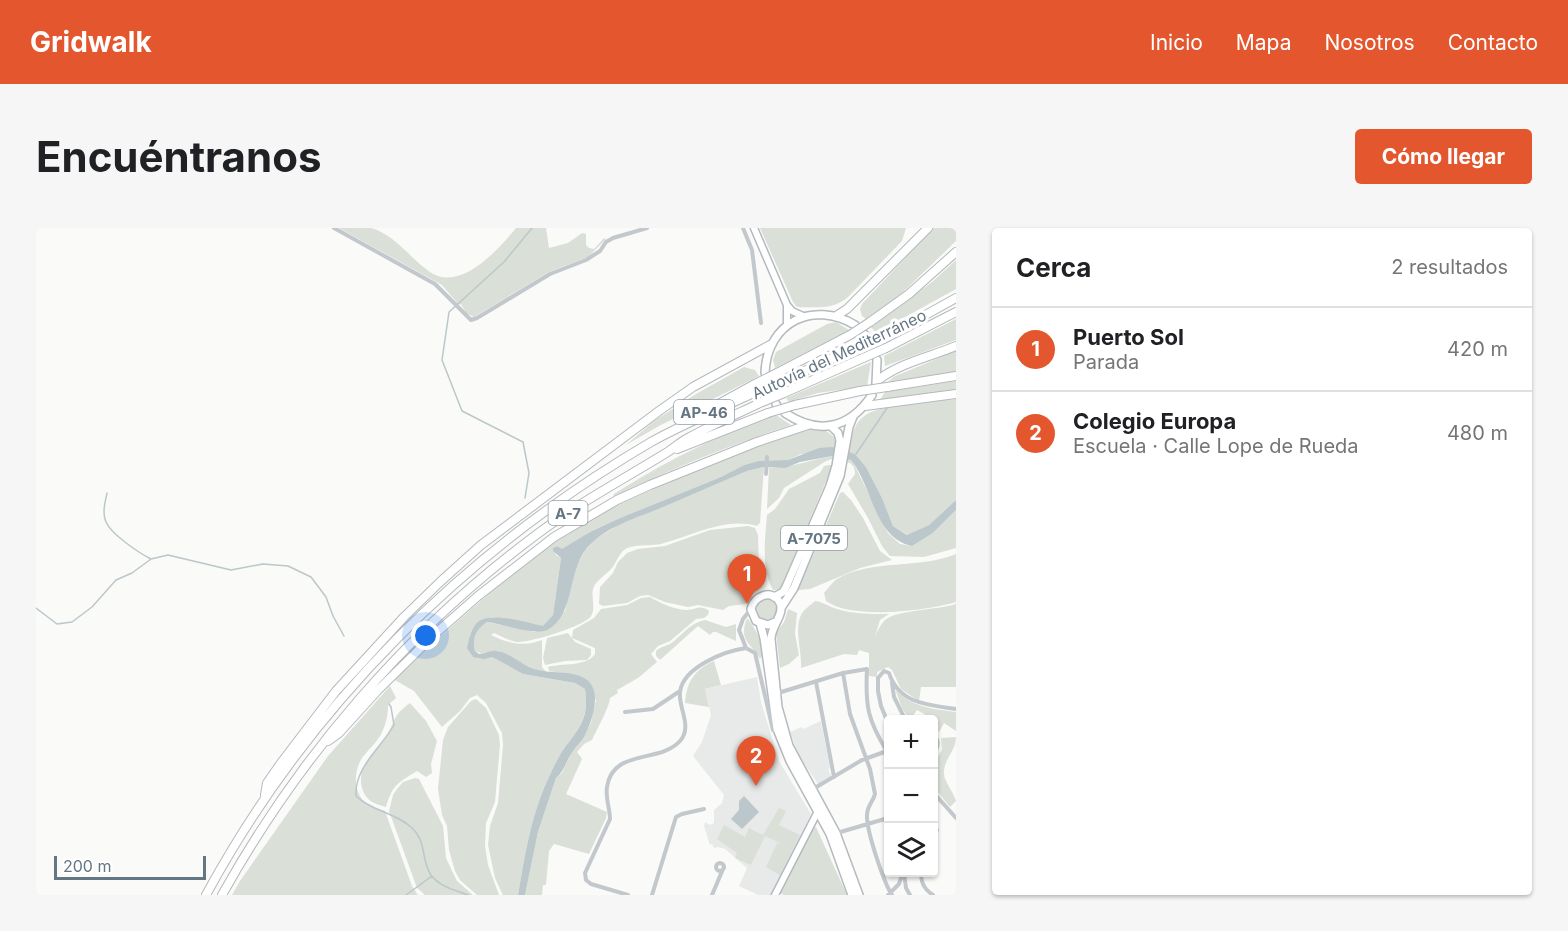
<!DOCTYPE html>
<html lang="es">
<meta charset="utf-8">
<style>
body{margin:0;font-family:Inter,sans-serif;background:#f6f6f6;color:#202124}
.controls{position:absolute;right:18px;bottom:18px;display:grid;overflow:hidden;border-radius:6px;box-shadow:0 2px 4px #0004}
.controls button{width:54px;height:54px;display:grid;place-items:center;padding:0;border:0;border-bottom:2px solid #e0e0e0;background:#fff;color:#202124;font:30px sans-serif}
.scale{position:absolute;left:18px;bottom:15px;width:152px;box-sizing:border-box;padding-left:6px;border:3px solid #657683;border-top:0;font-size:16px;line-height:21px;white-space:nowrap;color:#657683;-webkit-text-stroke:4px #fff;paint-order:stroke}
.you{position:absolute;left:390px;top:408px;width:21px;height:21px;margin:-15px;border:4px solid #fff;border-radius:50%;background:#1a73e8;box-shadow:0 0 0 9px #1a73e833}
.badge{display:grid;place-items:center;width:39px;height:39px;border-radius:50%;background:#e4572e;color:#fff;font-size:20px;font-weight:700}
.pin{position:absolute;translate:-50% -50px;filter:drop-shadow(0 2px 3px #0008)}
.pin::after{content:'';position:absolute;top:32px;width:21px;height:18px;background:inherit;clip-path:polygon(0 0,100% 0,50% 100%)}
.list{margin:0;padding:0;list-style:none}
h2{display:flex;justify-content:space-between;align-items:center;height:78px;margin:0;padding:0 24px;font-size:26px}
h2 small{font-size:20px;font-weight:400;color:#757577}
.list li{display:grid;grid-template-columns:39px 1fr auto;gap:18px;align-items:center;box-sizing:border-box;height:84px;padding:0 24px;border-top:2px solid #e0e0e0}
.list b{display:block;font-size:22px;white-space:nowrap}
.list p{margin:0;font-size:20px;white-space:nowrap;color:#757577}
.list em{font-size:20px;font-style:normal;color:#757577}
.icon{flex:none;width:33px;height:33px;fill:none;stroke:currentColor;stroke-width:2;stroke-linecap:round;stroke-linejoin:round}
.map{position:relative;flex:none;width:920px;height:667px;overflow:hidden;border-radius:6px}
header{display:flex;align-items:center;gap:36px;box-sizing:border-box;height:84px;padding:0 30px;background:#e4572e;color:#fff}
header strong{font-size:28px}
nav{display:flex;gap:33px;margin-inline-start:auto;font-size:21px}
.intro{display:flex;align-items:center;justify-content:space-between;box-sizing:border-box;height:144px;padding:0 36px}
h1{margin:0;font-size:42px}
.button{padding:15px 27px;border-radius:6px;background:#e4572e;color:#fff;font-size:21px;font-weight:700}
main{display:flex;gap:36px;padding:0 36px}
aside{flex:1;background:#fff;border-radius:6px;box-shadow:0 2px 4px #0004}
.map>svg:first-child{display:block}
.built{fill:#e8e9e9}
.green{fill:#dadfd7}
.water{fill:#bbc7cb}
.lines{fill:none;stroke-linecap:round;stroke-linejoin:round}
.stream{stroke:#bbc7cb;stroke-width:1.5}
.secondary-casing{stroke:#b3babf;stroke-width:9}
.primary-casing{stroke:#b5babe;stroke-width:10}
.highway-casing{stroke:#b4b9bd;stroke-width:10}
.street{stroke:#c3c8cc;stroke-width:4}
.secondary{stroke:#fff;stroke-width:6}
.primary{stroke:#fff;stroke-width:7}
.highway{stroke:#fff;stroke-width:8}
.highway-bridge-casing{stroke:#b4b9bd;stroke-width:10;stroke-linecap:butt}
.highway-bridge{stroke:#fff;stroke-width:8}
.labels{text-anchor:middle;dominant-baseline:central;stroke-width:6;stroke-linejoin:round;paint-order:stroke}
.shield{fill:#fff;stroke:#939fa8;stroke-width:1.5}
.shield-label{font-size:15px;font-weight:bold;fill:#657683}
.street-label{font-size:16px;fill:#657683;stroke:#fff}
</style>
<header>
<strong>Gridwalk</strong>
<nav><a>Inicio</a><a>Mapa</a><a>Nosotros</a><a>Contacto</a></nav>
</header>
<div class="intro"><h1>Encuéntranos</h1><a class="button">Cómo llegar</a></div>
<main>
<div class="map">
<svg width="920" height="667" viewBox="0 0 920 667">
<rect width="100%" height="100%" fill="#fafaf8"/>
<!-- built -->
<path class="built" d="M721,449L725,474L743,533L775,586L735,667H722L703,658L711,640L689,621L682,619L678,620L676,616L674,617L668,598L669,594L674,597L678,595V582L686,575L688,567L657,528L666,514L675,487L669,461Z
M785,493L794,540L792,541L795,548L782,556L763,528L754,504L766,499L767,501Z"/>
<!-- green -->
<path class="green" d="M303,0C312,0 326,0 335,0C358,6 375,31 394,44C424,65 463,21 480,0H510L513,20L532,15L546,5L550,6V17L553,20L558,21L568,10L570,11L552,29L513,44L438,89L430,85L425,76L423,77L406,57Z
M724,0H870L866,13L812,69C797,82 780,79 761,79L757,74Z
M897,0H920V13L863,68L830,91L826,88L824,81L826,76Z
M920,32V61L840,105L835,99L896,54Z
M920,91V112L849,138L848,128Z
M800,94L813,102L739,140L737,132L740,124L791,96Z
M920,123V144L852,154L857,149Z
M835,134L831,158L782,165L753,174L750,170Z
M708,139L719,142L723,148L623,198L590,217L618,193L660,166Z
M920,153V162L844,172L849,164Z
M920,171V272L893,297L872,307L857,298L846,270L830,239L819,226H765L752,232L722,233L708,237L685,249L584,290L554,304L526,322L521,318L517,320L520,327L525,330L517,387L507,399L455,389L434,407L437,429H456L487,446L539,455L549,461C553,488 545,498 529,519C521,530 514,547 508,560C494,594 488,631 482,667H467L459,650L452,617L454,598L462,575L467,517L466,505L450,475L441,467L434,470L424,483L406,499L378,463L359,452L373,436L497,327L562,286L642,250L735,212L777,201L790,203L797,208L799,213L815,214C817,204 819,195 827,189C843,175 898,174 920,171Z
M740,187L755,197C694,217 635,241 577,269L578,266C632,232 680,208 740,187Z
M796,228L815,232L818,236L852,305L864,316L876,318L897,305L920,282V320L888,329L854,328L846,318L832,290L812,256L819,246L818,239L814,235L796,231L790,233L748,260L743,270L731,281L733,240C753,240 776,232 796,228Z
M793,237H797L744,361L737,362C725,340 729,312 731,287L739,281L753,261L784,245L788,238Z
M728,239L724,295L721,298C689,289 658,307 628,315C617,319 598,315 588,322C582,327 580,336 575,341C570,347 559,353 557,361C555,370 560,380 555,388C549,398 495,414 483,414C475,414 465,408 458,405L455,407C473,416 487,419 506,412V439L511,445L497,441L462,423L447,426L439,423C436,409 440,402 451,394L499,404L529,383L537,344L549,323L558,312L584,296L711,243Z
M807,264L815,272L827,290L844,323L856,332L824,340L774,361L762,362L804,265Z
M712,298L719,300L722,307L723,344L701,347L702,363L718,362L710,376L693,378L687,382L662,377L652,379L629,374L612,367L604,368L591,375L567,378L563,376L564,359L577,345L582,334L591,325L602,321L629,318L674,302Z
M920,326V374C889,383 816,392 790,373L788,365C792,361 796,354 801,351C835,331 885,341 920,326Z
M614,369C624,375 639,382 651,382C660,382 664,376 673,383L672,387L668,390L660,391L634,413L622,418L615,426L621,434L602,450L581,462L582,465L574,470C573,480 561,501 556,512L548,516L541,524L546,531L530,566L571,584L570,590L553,626L518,616L513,623L510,657H507L506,667H489L502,604L520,550L526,545L536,523L545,513L555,495L560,472L536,447L513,443L512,439C526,435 550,439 559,426V420L536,410L537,402L558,390L565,381L591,377L605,370Z
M719 381a11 11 0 1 1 22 0a11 11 0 1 1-22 0Z
M779,373C788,374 793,379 801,381C817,386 836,386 853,386L844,392L839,409C841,404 844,397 849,392C860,382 902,382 920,376V459H885L883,473L865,461L856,442L852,439L841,444V449L833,448V425L823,422L821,427L808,426L765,440C766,423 758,401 765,387C768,381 775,377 779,373Z
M752,381L761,385L759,406L763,427L753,436L744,440L740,405L748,394Z
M711,390C720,401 726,413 727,427L724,431C715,415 702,413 711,390Z
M669,392L690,399L700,396V413L680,404H677L674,407L662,398L624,432L620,428V423C625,418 632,418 637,414C648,405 654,395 669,392Z
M532,405L539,414L555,421V427L551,432L529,433L509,437L507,430L511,410Z
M678,433L685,457L669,461L673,479L649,475C651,453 658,442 678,433Z
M354,458L360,470L352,477C352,488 350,497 344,508C339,516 332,522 326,530C317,544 317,566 332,577C336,580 344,581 349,583L376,658L382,667H196L204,653L292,528Z
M859,461C875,479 897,481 920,484V503L908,495L903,504L898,503L897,491L881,482L875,491H873L866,480Z
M440,471L450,480L463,507L464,517L459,574L450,595L449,618L452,637L463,667H441L424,652L419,643L413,622L411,598L406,587L402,561L407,512L412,499L435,473Z
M374,475L390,493L401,513L395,536L396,545L390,549L381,543C363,554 356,557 350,579C338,576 330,573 326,560C320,537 339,525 350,508C361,491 356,488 374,475Z
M920,509C920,524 907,531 908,546C908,553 917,563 920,573L914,579L900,562L898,556V535L906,522L905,510Z
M379,550L383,551L407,598L410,630L416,643L421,653L437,667H389L381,660L353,583L357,567L361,561L367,554Z
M743,580L750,583L743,597L764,607L744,647L730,639L741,615L748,617L729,608L715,637L699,630L701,625L681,611L688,597L709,609L713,600L727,607Z
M780,599L811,667H748L744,665L776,601Z"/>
<!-- water -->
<path class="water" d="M796,219L819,226L830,239L846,270L857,298L871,307L893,297L920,272V282L897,305L876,318C838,310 837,259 815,232L796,228L764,234L749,240L728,239L711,243C681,256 652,268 622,281C598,291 569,299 551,320C531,344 539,385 513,401C499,409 468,396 451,394C440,402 436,409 439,423L443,426C450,426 454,422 461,423C474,425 486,437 498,441C514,446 534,442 548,450C569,461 555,498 546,512C543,516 539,519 537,523C530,532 529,543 520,550L502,604L489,667H482C488,631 494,594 508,560C514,547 521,530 529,519C545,498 553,489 549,461L539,455L487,446L456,429L448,431L437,429L431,420C433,412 435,400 442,394C454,383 492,395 507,398L517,387L525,330L517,323V320L521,318L526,321L554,304L584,290L685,249L708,237L722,233L752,232L783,220Z
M708,568L723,584L706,601L695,591L703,582V573Z"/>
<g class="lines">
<!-- stream -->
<path class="stream" d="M820,226L851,180
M71,265C69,274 66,286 70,294C75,306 103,325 115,331
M489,270L493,245L487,214L426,183L406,132L413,84L468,34L496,0
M0,380L21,396L36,394L56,379L80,352L96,345L115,331L132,327L195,342L227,336L252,338L275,349L290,369L297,388L308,408
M353,476L355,479L358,497C345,520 318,540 320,568C337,584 359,584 376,600C391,614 385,633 395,647C404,659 419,662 432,667
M370,667L396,648"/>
<defs>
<path id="secondary" d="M718,0L751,77V97
M751,77L756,83L767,88
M739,667L780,587"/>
<path id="primary" d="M827,105L831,109
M729,145C731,94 777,72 819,97
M840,156L841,132
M740,176L741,178
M749,185C783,208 814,200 836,167
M738,369L747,364L750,359L794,258L800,238L804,213L802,205L795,198
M745,380L758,360L804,248L813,199L817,189
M739,394L732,397L720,393L715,381C718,368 736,360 744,375C749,386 735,398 735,411L742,479L753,518L800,605L823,667
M724,395L728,410L741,501L754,533L794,606L816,667"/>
<path id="highway" d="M800,88L811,81L892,0
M834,94L873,66L920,24
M845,109L884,90L920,70
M850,120L920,84
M741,145L814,107
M841,153C863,135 894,129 920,118
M744,154L822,119
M851,159L920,148
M748,165L827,130
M759,177L824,163
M679,178L719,156
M829,178L920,166
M641,221L732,185
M292,513L303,505L342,462L400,405L442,368L518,309L581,272L614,257L721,214L772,197
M229,567L231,555L245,535L300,463L368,389L404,354L445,317L623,183L657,159L734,117
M170,667C273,477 429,323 615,214C649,195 686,180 722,163
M186,667C264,527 371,403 500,307C541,276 586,252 630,225C638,220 644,214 652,210C676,197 701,186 726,174"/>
</defs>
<!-- secondary casing -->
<use href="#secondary" class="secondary-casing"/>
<!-- primary casing -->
<use href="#primary" class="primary-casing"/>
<!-- highway casing -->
<use href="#highway" class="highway-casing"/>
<!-- street -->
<path class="street" d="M298,0L399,56L435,92L441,90L514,46L550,32L564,23L570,14L577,10L611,0
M707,0L716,22L725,95
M730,246L731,229
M714,382L707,391L703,402L710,420L719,425L737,502
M807,445L814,486L834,541L839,566C837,574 831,578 831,587C830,602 848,655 856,667
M780,454L798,549
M856,455L858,469L869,491
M742,465L807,445L831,441C829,479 832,493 852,525
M589,484L617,481L644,463
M852,495L845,478L842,463V450L848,443L853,445C863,476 893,477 920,481
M897,506C904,512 902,520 897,527
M777,561L826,532L851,523
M897,564L920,590
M897,599L901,602L897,611
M801,605L852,590
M680 639a4 4 0 1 1 8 0a4 4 0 1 1-8 0Z
M885,644C885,655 888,661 897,667
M868,645L870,660L874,667
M592,667L555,656L550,652L549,645L574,591C574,580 569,570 571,559C577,520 623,536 644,513C657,498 642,480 644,464C647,439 689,423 710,420
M616,667L640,589L646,586L668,581
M676,667L687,641
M852,667L863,656L867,644"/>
<!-- secondary -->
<use href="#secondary" class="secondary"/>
<!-- primary -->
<use href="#primary" class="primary"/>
<!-- highway -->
<use href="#highway" class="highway"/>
<defs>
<path id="highway-bridge" d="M814,107L834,94
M822,119L845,109
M827,130L850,120
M719,156L741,145
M722,163L744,154
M824,163L851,159
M726,174L748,165
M732,185L759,177"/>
</defs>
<!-- highway-bridge casing -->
<use href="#highway-bridge" class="highway-bridge-casing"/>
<!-- highway-bridge -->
<use href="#highway-bridge" class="highway-bridge"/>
</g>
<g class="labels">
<!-- shield labels -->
<g class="shield">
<rect x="638" y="172" width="60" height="24" rx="4.5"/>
<rect x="512.5" y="273" width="39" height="24" rx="4.5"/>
<rect x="745" y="298" width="66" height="24" rx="4.5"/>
</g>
<g class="shield-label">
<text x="668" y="184">AP-46</text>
<text x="532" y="285">A-7</text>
<text x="778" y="310">A-7075</text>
</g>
<!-- street labels -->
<g class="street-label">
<text transform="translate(803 126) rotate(-25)">Autovía del Mediterráneo</text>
</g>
</g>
</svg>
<div class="controls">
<button>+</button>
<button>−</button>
<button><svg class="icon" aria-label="layers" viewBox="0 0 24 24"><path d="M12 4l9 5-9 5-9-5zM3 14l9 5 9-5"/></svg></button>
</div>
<div class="scale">200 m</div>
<div class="you"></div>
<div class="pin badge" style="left:711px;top:376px">1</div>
<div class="pin badge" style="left:720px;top:558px">2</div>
</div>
<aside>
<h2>Cerca<small>2 resultados</small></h2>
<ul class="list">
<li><span class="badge">1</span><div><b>Puerto Sol</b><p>Parada</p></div><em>420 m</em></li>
<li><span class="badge">2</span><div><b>Colegio Europa</b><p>Escuela · Calle Lope de Rueda</p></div><em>480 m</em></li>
</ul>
</aside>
</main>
